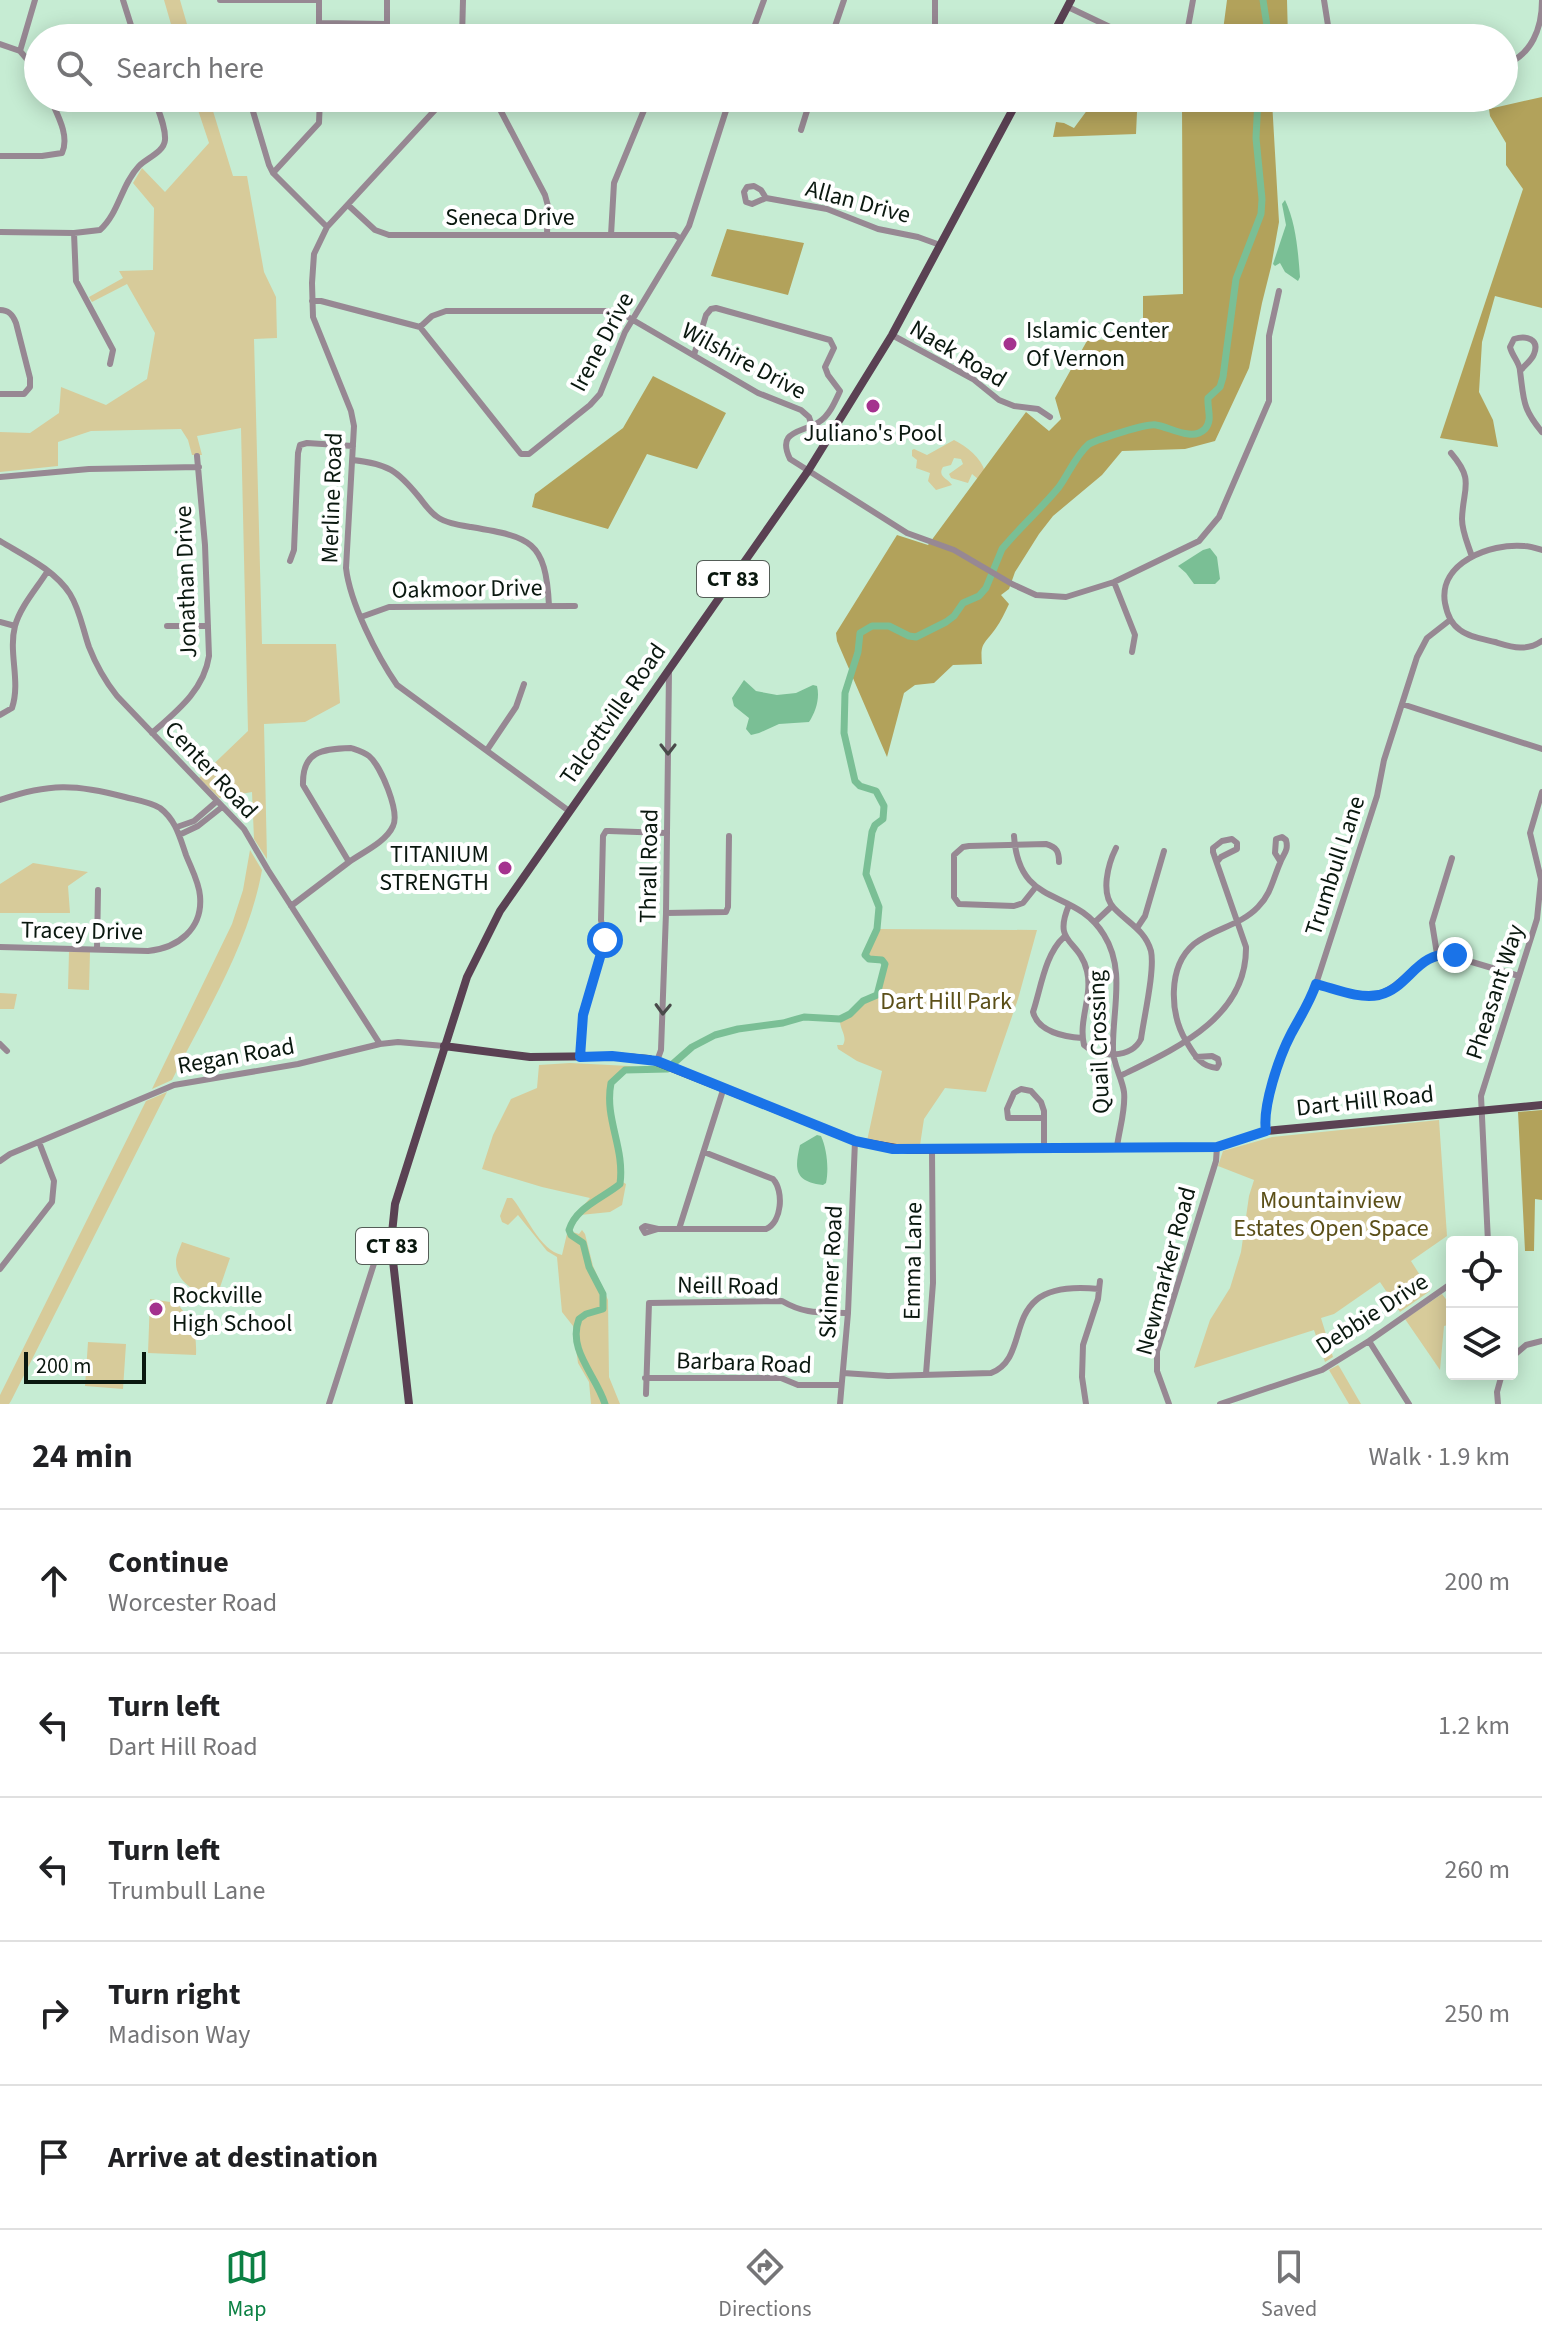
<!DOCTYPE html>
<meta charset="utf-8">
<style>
body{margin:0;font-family:"Source Sans 3",sans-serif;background:#f2f2f2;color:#202124}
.controls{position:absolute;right:24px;bottom:24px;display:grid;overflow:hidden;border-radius:8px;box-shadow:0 4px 20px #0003}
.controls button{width:72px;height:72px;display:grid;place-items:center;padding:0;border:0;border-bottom:2px solid #e0e0e0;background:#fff;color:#202124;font:40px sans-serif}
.scale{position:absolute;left:24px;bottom:20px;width:122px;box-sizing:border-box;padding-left:8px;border:4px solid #0a180f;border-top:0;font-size:22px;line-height:28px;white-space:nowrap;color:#0a180f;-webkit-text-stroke:6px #fff;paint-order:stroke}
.stop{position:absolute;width:24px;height:24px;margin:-18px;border:6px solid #1a73e8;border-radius:50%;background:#fff}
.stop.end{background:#1a73e8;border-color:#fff;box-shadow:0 2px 8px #0008}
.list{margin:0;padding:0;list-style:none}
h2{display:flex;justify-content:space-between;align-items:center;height:104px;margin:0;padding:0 32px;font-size:34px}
h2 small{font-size:26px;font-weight:400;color:#757577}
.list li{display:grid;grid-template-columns:52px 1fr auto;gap:24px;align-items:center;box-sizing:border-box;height:144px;padding:0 32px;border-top:2px solid #e0e0e0}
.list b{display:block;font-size:30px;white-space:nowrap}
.list p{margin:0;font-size:26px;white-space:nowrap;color:#757577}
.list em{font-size:26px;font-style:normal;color:#757577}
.icon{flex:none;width:44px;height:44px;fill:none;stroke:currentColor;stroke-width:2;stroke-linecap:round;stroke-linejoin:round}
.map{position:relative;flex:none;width:1542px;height:1404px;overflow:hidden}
.search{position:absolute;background:#fff;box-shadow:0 4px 20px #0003;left:24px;right:24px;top:24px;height:88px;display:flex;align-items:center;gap:20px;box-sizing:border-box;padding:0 28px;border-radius:44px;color:#757577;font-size:30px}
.sheet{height:824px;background:#fff}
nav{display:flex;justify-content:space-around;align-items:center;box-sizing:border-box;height:112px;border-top:2px solid #e0e0e0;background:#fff;font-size:22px;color:#757577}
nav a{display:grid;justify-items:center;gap:4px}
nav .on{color:#0b8043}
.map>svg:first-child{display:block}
.green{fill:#d7cb9a}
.forest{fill:#b2a25b}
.water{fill:#7abf95}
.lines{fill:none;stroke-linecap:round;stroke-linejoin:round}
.river{stroke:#7abf95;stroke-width:7}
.minor{stroke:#978893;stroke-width:6}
.major{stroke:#5a4153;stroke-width:8}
.oneway{stroke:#494a4a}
.route{stroke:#1a73e8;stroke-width:10}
.poi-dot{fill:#a4328e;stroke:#fff;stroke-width:3}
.labels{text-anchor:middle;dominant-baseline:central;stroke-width:8;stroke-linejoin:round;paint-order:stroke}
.shield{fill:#fff;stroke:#545d57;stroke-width:2}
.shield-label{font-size:22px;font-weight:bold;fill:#0a180f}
.street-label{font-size:24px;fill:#0a180f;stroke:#fff}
.poi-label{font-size:24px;fill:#0a180f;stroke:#fff;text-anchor:start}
.park-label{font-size:24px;fill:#5b4f18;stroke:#fff}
</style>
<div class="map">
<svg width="1542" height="1404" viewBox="0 0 1542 1404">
<rect width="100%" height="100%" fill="#c6ecd3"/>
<!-- green -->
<path class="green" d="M164,0H180L191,38H175Z
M194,98H209L233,176H247L264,272L276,297L277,338L254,339L262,644H336L340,703L305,722L264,724L267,859L254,839L252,792L219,798L199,778L248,731L241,428L197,436L202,455H192L188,440L181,429L91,431L58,442V466L0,472V432L30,433L59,413L61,387L106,405L147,379L155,333L127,284L92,302L89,297L123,278L119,271L153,270L154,208L133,183L142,168L165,192L209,143Z
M954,440C967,447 981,457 985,472L978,479L972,474L968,483L951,478L949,474L963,464L961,459L954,458L951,465L943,467C937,477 948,478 952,485L936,490L928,481L930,473L916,468L917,460L912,456V450L914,449L927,455Z
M250,850L262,870C249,944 205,1014 172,1080L152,1089L232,924L243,890Z
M33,863L88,872L68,886L70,913H0V884Z
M877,929L1037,930L1018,999L986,1092L945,1088L924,1119L920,1145H889L867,1141L882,1071L857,1061L838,1049L837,1045H843C848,1036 839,1029 840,1019L850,1014L863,1001L876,996L879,990L885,963L881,959H868L864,954Z
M69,952H90L89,990L68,989Z
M0,993L17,994L14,1009H0Z
M570,1063L629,1066L652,1069L625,1070L610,1085L611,1120L619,1142L621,1181L626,1184L622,1205L610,1212L580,1215L572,1227L573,1232L579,1234L582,1230L585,1234L593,1266L608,1300L609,1377L620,1404H591L589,1382L578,1363L573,1326L562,1312L557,1257L547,1251L518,1215L508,1225L502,1222L500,1216L507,1198H512C525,1213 540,1251 562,1255L570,1221L590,1198L542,1187L482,1169L493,1135L511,1099L537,1088L539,1065Z
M167,1092L11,1401L9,1404H0V1395L146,1101Z
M1439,1120L1447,1236L1411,1261L1430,1291L1400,1312L1380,1282L1334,1314L1321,1318L1333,1357L1325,1362L1314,1330L1194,1368L1210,1320L1230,1288L1241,1252L1249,1196L1254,1180L1218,1166L1223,1151L1272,1137Z
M182,1242L230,1258L216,1299C199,1293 175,1284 176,1261C176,1256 180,1248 182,1242Z
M1442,1294L1452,1307V1324L1444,1326L1440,1370L1405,1319Z
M150,1299L177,1303C192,1322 197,1330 196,1355L148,1353Z
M88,1342L126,1344L123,1389L85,1386Z
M1338,1365L1339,1366L1361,1404H1349L1329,1370Z"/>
<!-- forest -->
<path class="forest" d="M1227,0H1287L1288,38H1222Z
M1542,97V308L1495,296L1482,342L1479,392L1493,420L1498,447L1440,438L1523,189L1506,165V143L1490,116L1489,109Z
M1103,98H1285V100L1272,101L1279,222L1271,267L1262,303L1249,368L1215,441L1185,449L1122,451L1102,475L1053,516L1039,534L1015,572L1009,589L1001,595L1009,604C1005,612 1001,621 996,628C984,645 980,642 982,664L953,665L934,683L915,685L904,693L887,757L837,641L836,633L897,535L928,545L1026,412L1049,431L1061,419L1055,398L1088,339L1143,342V296L1183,294L1182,107L1137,112L1136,134L1053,137L1056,122L1064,123L1074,128L1088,109Z
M727,229L804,243L788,295L711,276Z
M653,376L726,413L697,469L647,454L608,529L532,507L535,494L623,428Z
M1542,1110V1200L1535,1199L1534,1251H1525L1518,1112Z"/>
<!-- water -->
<path class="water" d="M1285,200C1296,223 1298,251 1300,277L1298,281L1285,272L1280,263L1275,266L1273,264L1286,225L1282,204Z
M1210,548L1217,557L1220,579L1215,584H1194L1186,573L1178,566L1203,550Z
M744,680L756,691L777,695L796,693L813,685L817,686C820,698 816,711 809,722L779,724L759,733L751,735L746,729L749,718L734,706L732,698Z
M817,1135L821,1136C827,1149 829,1169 826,1183L823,1185C795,1182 794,1170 800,1145Z"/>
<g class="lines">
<!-- river -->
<path class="river" d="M1259,38L1267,26L1263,0
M605,1404C596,1375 567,1350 579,1319L586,1314L603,1309V1294L589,1267L583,1243L571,1235L569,1230C576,1207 603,1198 620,1184C625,1147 604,1119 611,1083L625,1070L667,1069L692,1047L715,1035L738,1029L783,1023L804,1017L840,1019L850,1014L863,1001L877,995L885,964L882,960L869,959L865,955L877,929L879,907L866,874L872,832L875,825L883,819L884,806L876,791L860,786L855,781L844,733L845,693L858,652L860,633L872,626H889L909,636L916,637L946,622L954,616L963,603L979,596L986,588L1002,549C1020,527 1041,509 1059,487C1069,473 1076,455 1089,444C1099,439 1147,423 1156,425C1170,427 1192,442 1205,429C1213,420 1207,409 1208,398L1220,387L1223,377L1236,279L1261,214L1262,199L1256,138L1258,98"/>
<!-- minor -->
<path class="minor" d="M123,0L135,38
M220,0H319
M319,0V38
M387,0V38
M1324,0L1330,38
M1068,7L1133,38
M319,23L387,24
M462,38L463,0
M750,38L764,0
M831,38L844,0
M935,38V0
M1186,38L1193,0
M0,44L20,51L38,72
M20,51L35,0
M1504,65C1532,55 1542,28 1542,0
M249,98L269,165L273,173L327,227
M446,98L327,227L314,254L312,283L313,317L351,411L354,426L346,568C350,603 377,656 397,685L569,811
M494,98L545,195L548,206L547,234
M801,130L811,98
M0,156H42L62,153C70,136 57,114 50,98
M273,173L319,123L320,98
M766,198L761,190L754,186L747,187L744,192L746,202L752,204L766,198L827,209L878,229L918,237L940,245
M348,205L375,230L389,235H675L681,239
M0,232L74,233L100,230C119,213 121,185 139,166C147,158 164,152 165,140C166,127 158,110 154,98
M74,233L76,281L113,350L110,364
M611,235L614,183L649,98
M312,301H321L420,327L521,454H529L590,405L600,394L625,332L689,226L730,98
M0,310C9,310 13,315 16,323L30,378V387L24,394H0
M420,327L432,316L446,311H609L621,313L758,393L801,410L809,417L812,426
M892,335L973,379L999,400L1014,406L1038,409L1050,417
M694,355L706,315L711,309L716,308L830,340L834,348L825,367L828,375L840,391C835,402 829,416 819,422C802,433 776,430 790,459L907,533L954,550L1012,584L1036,595L1066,597L1114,582L1199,541L1219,517L1269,401V336L1279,291
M1521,370C1525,365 1532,360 1534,354C1540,339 1526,335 1514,339L1510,347C1512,356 1520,363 1520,371C1524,400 1522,408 1542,432
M1451,453C1475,481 1463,487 1462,519C1462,532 1468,544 1472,557
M353,460C388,464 397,470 419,497C424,503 429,511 436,516C445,523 459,525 471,527C530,537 546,540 549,606
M0,477L89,469L199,467
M0,541C23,555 55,570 70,594C80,610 83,630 89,647C96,665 105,681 117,696L244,829L268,870L380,1044
M1542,550C1536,548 1530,546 1524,546C1490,543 1438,563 1445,603C1447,614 1451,624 1460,630C1469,637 1483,639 1495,642C1512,647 1526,652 1542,641
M290,561L294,550L298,453L300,445L307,443L353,446
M1114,582L1135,635L1132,652
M361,617L389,607L575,606
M0,622L15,626
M167,626H208
M1402,704L1542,749
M0,715L12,708C21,681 8,653 15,626C20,607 37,588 47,572
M152,733C177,711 204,690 209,656L205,545L197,456
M351,748C357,750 364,752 369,756C381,766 400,812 393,826C386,842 363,852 349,862L303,785C302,751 322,749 351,748Z
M487,750L516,707L524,684
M0,800C49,783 76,784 125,797C136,800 150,802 160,808C176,820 180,838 186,855C191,868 199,882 200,896C203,929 178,948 148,951L0,947
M177,827L194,821L216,802
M179,835L198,826L222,807
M1014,836C1019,910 1074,886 1104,935C1126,970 1112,1011 1113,1050C1113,1064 1122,1078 1124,1092C1126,1109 1119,1130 1117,1147
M1035,888L1023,903L1014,906L959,904L954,897V855L963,847L969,846L1046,844C1057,847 1059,852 1059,862
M1069,905C1052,945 1079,938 1087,971C1093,996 1078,1020 1084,1045C1099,1058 1131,1059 1141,1039C1144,1017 1155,970 1151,951C1145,930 1128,923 1114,908C1100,894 1108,864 1116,848
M291,906L349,862
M666,913L726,912L728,907L729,836
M1095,922L1112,906
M1137,928L1145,916L1164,851
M1064,937C1045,954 1041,988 1033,1012C1038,1032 1065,1037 1082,1038
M97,949L98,890
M1437,954L1432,923L1452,858
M1316,984C1332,988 1350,996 1367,996C1401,995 1412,956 1445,954L1519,976
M0,1044L7,1051
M580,1057L583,1015L605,940L601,920L603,836L606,831H609L666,833
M1196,1057L1212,1056L1218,1059L1219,1064L1217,1068C1200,1067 1194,1054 1186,1041C1170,1014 1167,967 1194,944C1214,928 1240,926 1258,907C1271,894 1273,879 1280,863C1283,854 1289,851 1286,840L1282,837L1276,839L1275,853L1280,861
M657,1061L661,1050L666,913L669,671
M1120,1076C1175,1049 1247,1018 1246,947L1213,852V848L1222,841L1232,839L1237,843V849L1221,857L1217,862
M1044,1118H1008L1007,1109L1014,1093L1021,1089L1031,1091L1041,1102L1044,1111V1149
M1266,1131C1262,1106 1279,1057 1291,1034C1300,1017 1310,1002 1316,984L1377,796L1384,760L1417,657L1427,638L1450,620
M0,1161L10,1154L174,1085L298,1064L380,1044L398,1042L444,1046
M658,1229L645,1233L642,1228L645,1226L658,1229H766C782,1222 784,1191 773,1179L704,1152
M679,1229L724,1087
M1488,1242L1481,1096L1537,919L1541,879L1530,833L1542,792
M0,1269L52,1202L54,1181L39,1142
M1369,1341L1409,1404
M1512,1357L1526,1345L1542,1341
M843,1373L888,1376L991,1373C1037,1355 993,1278 1099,1289
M926,1374L933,1283L932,1150
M645,1378H781L798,1385H841
M646,1394L649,1303L782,1301C806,1315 821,1312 848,1313
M329,1404L379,1248L384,1242L391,1243
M840,1404L848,1313L855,1141
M1086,1404L1082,1377L1083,1345L1098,1299L1100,1281
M1169,1404L1157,1371V1351L1216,1161L1217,1147
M1220,1404L1322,1370L1369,1341L1452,1283
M1498,1404L1497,1392L1502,1374"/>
<!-- major -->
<path class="major" d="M1051,38L1071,0
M444,1046L530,1057L612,1056L649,1059L855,1141L908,1150L1217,1147L1266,1131L1542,1105
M409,1404L391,1243L395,1204L467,977L500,911L808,471L892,335L1019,98"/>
</g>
<!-- one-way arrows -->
<defs><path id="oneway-chevron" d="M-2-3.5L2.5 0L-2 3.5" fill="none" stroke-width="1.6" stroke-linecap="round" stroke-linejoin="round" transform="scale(2)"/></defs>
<g class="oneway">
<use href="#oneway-chevron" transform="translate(668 749) rotate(90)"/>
<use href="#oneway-chevron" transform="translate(663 1009) rotate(92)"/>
</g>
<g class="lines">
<!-- route -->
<path class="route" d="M605,940L583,1015L580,1057L612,1056L657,1061L855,1141L893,1149L1217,1147L1266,1131C1262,1107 1279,1057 1291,1034C1300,1017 1310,1002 1316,984C1336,989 1358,999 1379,995C1411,987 1416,950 1455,955"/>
</g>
<!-- markers -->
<g class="poi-dot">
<circle cx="1010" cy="344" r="8"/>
<circle cx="873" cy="406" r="8"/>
<circle cx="505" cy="868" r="8"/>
<circle cx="156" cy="1309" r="8"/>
</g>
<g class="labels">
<!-- shield labels -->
<g class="shield">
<rect x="697" y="561" width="72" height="36" rx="6"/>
<rect x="356" y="1228" width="72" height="36" rx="6"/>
</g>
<g class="shield-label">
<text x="733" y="579">CT 83</text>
<text x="392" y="1246">CT 83</text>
</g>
<!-- street labels -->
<g class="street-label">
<text transform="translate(858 202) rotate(15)">Allan Drive</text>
<text x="510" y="217">Seneca Drive</text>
<text transform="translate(602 342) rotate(-62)">Irene Drive</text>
<text transform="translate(958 354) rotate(31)">Naek Road</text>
<text transform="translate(744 361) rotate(28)">Wilshire Drive</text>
<text transform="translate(332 498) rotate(-88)">Merline Road</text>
<text transform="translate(186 582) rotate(-92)">Jonathan Drive</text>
<text transform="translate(467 589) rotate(-1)">Oakmoor Drive</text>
<text transform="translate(613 714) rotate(-55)">Talcottville Road</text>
<text transform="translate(211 770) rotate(47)">Center Road</text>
<text transform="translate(649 866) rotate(-89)">Thrall Road</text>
<text transform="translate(1335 866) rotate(-72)">Trumbull Lane</text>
<text transform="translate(82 931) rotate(1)">Tracey Drive</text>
<text transform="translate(1495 992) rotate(-72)">Pheasant Way</text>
<text transform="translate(1099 1042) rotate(-92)">Quail Crossing</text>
<text transform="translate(236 1056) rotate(-10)">Regan Road</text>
<text transform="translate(1365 1101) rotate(-6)">Dart Hill Road</text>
<text transform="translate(913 1261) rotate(-89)">Emma Lane</text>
<text transform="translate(1166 1271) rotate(-75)">Newmarker Road</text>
<text transform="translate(831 1272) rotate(-87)">Skinner Road</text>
<text transform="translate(728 1286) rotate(1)">Neill Road</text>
<text transform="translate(1372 1314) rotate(-33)">Debbie Drive</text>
<text transform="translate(744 1363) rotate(2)">Barbara Road</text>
</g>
<!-- poi labels -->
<g class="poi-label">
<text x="1026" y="330">Islamic Center<tspan x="1026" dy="28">Of Vernon</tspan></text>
<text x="873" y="433" text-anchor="middle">Juliano's Pool</text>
<text x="489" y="854" text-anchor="end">TITANIUM<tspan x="489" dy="28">STRENGTH</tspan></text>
<text x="172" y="1295">Rockville<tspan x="172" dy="28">High School</tspan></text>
</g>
<!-- park labels -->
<g class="park-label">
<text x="946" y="1001">Dart Hill Park</text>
<text x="1331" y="1200">Mountainview<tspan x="1331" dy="28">Estates Open Space</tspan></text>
</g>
</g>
</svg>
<div class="controls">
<button><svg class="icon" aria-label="locate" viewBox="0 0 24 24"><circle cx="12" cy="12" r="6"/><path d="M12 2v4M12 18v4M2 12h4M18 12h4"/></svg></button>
<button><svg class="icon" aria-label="layers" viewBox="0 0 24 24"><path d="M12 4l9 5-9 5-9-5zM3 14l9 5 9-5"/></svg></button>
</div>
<div class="scale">200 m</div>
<div class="stop" style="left:605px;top:940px"></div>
<div class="stop end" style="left:1455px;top:955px"></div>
<div class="search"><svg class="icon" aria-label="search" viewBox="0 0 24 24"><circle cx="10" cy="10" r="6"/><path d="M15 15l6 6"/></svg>Search here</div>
</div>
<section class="sheet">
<h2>24 min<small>Walk · 1.9 km</small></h2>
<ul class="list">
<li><svg class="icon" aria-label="ahead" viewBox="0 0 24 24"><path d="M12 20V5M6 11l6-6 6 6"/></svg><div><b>Continue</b><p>Worcester Road</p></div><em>200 m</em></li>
<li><svg class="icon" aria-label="left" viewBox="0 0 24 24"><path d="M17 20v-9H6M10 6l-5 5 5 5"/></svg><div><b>Turn left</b><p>Dart Hill Road</p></div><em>1.2 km</em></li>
<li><svg class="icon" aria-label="left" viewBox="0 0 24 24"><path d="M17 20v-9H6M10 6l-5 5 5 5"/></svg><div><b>Turn left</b><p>Trumbull Lane</p></div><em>260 m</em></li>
<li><svg class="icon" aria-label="right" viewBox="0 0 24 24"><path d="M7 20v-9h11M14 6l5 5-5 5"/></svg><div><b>Turn right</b><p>Madison Way</p></div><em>250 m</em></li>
<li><svg class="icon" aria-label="arrive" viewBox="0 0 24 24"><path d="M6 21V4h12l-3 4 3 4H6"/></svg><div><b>Arrive at destination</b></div></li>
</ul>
</section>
<nav>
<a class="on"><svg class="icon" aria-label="map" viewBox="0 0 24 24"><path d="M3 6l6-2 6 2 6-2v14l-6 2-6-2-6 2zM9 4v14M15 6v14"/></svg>Map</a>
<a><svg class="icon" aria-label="directions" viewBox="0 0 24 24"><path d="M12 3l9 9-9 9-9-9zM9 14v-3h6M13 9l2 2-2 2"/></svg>Directions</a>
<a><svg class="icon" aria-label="saved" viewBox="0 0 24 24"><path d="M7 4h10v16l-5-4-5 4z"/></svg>Saved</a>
</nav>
